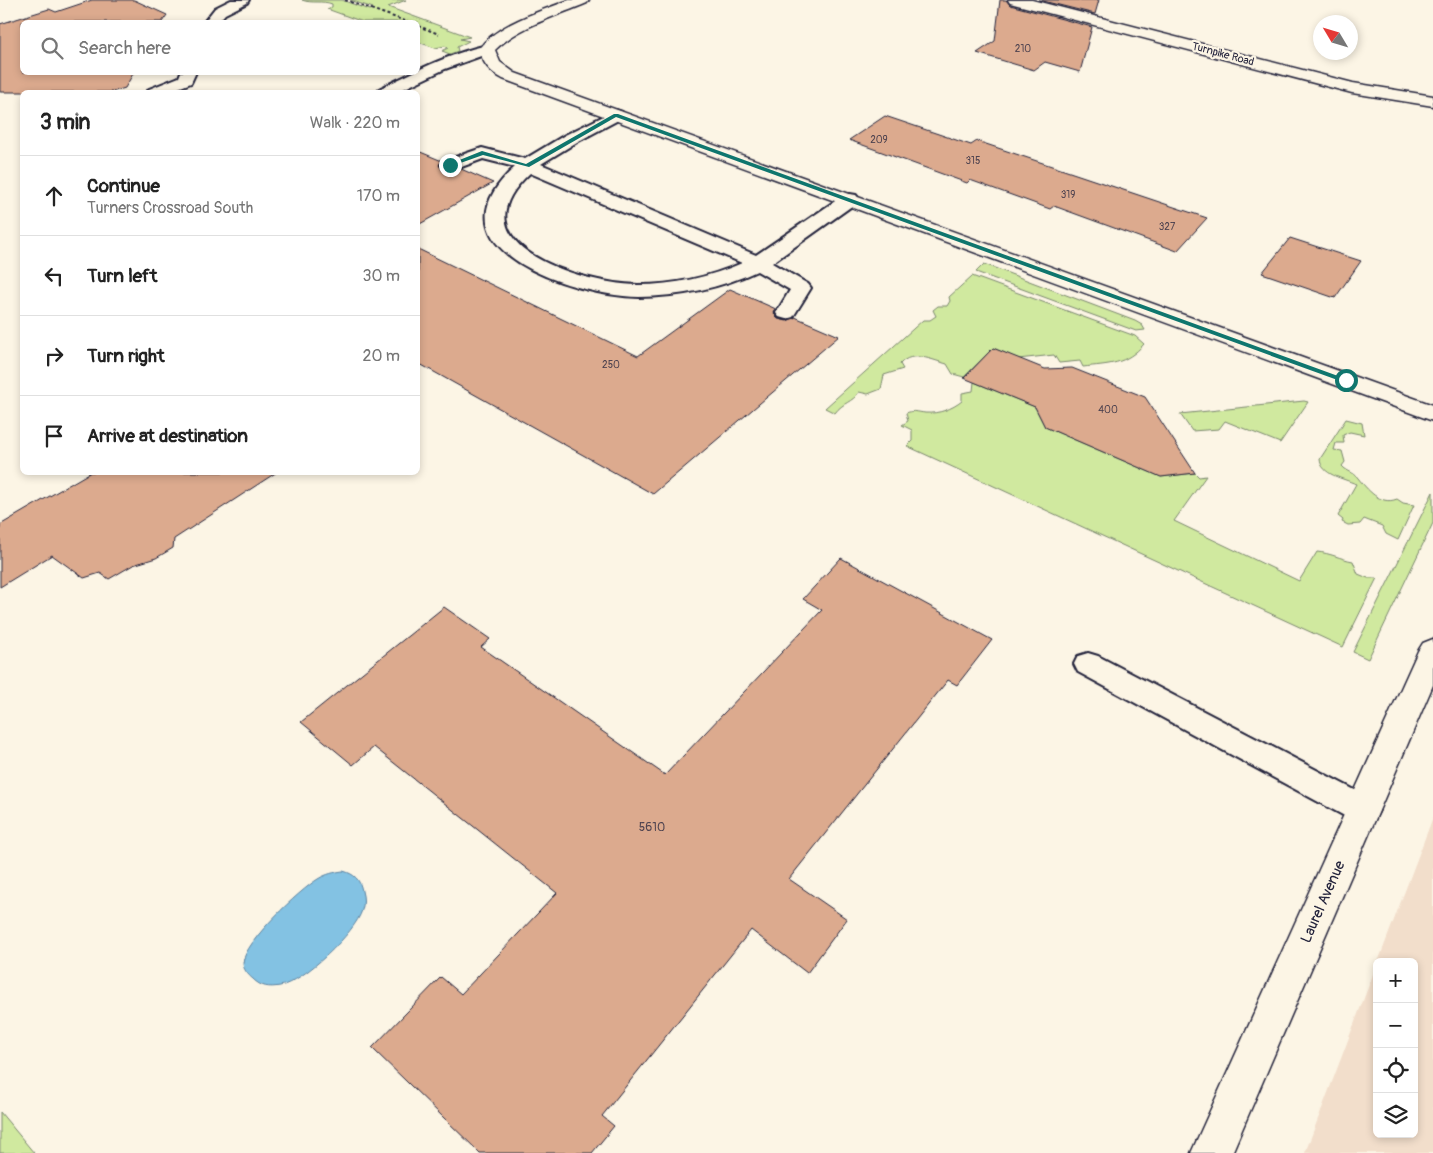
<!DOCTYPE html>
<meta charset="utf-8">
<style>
body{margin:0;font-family:Pangolin,sans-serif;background:#f6f6f6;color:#222}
.controls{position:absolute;right:15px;bottom:15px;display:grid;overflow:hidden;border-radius:8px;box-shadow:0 2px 8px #0003}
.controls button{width:45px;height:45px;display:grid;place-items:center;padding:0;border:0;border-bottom:1px solid #e0e0e0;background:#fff;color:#222;font:25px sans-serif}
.compass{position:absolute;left:1313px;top:15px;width:45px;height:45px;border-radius:50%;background:#fff;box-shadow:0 2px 8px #0003;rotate:308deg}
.stop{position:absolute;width:15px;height:15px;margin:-11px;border:4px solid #0f766e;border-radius:50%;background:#fff}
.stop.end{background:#0f766e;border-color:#fff;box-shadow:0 1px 5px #0008}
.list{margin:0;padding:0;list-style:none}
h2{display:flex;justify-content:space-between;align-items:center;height:65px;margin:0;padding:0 20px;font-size:21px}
h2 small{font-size:16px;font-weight:400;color:#767676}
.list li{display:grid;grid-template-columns:32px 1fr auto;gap:15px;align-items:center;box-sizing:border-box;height:80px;padding:0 20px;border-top:1px solid #e0e0e0}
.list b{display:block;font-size:19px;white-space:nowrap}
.list p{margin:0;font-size:16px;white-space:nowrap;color:#767676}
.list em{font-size:16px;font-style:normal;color:#767676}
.icon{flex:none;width:28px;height:28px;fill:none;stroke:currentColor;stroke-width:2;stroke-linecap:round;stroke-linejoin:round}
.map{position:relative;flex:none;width:1433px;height:1153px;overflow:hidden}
.search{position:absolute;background:#fff;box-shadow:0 2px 8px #0003;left:20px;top:20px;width:400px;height:55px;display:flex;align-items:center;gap:12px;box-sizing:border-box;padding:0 18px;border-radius:8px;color:#767676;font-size:19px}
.panel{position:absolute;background:#fff;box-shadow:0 2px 8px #0003;left:20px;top:90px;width:400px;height:385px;border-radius:8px}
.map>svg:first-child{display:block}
.built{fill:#f2decb}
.green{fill:#d0e99f;stroke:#79866d}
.water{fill:#83c2e3;stroke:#5c82a0}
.building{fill:#dcaa8e;stroke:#22223b}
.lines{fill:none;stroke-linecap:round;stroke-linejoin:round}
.service-casing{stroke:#22223b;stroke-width:4}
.minor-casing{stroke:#22223b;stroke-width:3}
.path{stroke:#22223b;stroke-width:2;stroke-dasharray:3 2.5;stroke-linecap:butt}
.service{fill:#fcf5e5;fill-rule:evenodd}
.minor{fill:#fcf5e5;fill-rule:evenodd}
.route{fill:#0f766e}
.labels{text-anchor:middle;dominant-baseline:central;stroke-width:4.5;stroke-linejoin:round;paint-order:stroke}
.number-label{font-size:10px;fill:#504450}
.far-street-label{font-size:11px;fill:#22223b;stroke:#fcf5e5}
.near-number-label{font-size:12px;fill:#504450}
.near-street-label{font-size:15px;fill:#22223b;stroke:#fcf5e5}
</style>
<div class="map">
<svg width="1433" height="1153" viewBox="0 0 1433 1153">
<rect width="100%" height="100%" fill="#fcf5e5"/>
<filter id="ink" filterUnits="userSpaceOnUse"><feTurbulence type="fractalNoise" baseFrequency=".02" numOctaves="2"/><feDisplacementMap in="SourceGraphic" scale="10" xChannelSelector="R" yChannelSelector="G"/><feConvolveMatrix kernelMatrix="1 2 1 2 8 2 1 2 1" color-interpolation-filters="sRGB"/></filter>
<g filter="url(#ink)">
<!-- built -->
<path class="built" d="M1433,817V1153H1305L1377,964V1134H1414V962H1378Z"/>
<!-- green -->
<path class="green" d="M302,0H342L369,10L373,8L350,0H406L388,7L470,37L460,39L469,41L457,47L458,51L450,54L442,51L448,48L445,46L435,48L418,42V22H363L327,9L332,7V4C322,0 312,4 302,0Z
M984,264L1135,321L1142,325L1145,330L1136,331L976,272Z
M972,276L1135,336L1144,344C1126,365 1109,364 1083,367L1080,361L1059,363L1054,355L1018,359L993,348L964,377L953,374L947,364C932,360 912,350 900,364L903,369L884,375L881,389L868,394L859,392C852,403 843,402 835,413L825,408L923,320H930L936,316L933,310L938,306H947L950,301L949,297Z
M974,382L1035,407L1045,427L1161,477L1195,473L1199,477L1206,476L1174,521L1299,581L1317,552C1330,553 1341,559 1353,561L1358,574L1368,578H1377L1343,647L907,446L912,441V430L902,425L908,421L906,413C914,410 917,412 925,413C939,414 952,409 962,401V393L973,391Z
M1304,401L1308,402L1280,443L1225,421L1219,429L1192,431L1180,414Z
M1346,419L1362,423L1364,435L1350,432L1343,435L1344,443H1336L1334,450L1342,451L1345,462L1342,466C1347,472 1354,472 1358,478C1367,489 1380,506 1397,499L1403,503L1414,505L1398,540L1386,534L1382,526L1364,519L1360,524L1348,525L1342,522L1343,520L1338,516L1356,484C1343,478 1321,475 1320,459Z
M1433,492V523L1368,659L1353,652Z
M0,1112L34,1153H0Z"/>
<!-- water -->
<path class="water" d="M343,871C355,874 360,880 362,891C364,898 364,904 362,910C356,932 303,982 280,986C269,988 261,987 253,979C248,975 243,969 243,963C244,942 300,890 318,879C326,874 335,872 343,871Z"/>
<!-- building -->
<path class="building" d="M92,0H134L167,15L162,22H22V72H134L125,88L112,92H0V24L49,9L56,12Z
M1000,0H1006L1010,5L1092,27L1080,72L1045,62L1034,70L977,53L995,41Z
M1039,0H1099L1095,14Z
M885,116L971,145L977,141L1207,218L1177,251L1054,206L1050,209L970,180L967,183L849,140Z
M418,151L442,161L439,165L444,171L450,172L461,169L493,183L418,225Z
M1290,238L1361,261L1335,298L1262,273Z
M418,249L638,356L730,289L776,309L774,313L778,319L787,321L795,317L839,336L653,494L418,363Z
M993,348L1045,369L1072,368L1145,397L1195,473L1161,477L1045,427L1035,407L964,378Z
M91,472H277L174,539L173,548L156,558L133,565L109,579L100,573L84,578L52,555L0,587V525Z
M841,558L992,640L957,685L948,680L789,879L847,919L807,973L751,930L602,1116L614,1126L592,1153H480L372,1048L441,977L461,994L557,893L374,747L353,765L301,722L444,607L490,639L481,647L665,775L822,610L803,599Z"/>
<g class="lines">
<defs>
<path id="service" d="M231,0H249L247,3L225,14L218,22H204L215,8Z
M487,45L492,46L494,49L492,52L445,69L397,92H377L379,89C414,72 448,54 487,45Z
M181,72H196L191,83L168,92H147L149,89L179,77Z
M616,110L622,112L624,115L622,118L577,142L541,164L756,255L844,195L850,194L856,195L859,199L856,203L772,263L808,284L811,288L793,317L786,319L779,317L776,313L790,290L757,271C721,288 678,297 639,297C575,296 424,249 515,167L483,159L456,169L450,170L444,169L441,165L444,161L482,148L525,159L565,135ZM530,173L742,263C710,277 674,285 638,285C582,284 451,245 530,173Z
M1088,653L1098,656L1374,800L1379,810L1374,820L1363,824L1352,820L1078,672L1074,664L1078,656Z"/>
<path id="minor" d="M569,0H589L587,3C557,16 519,26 495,50L500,62L515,73L1433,405V421L503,79C490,72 483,64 479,49C496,24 542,11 569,0Z
M1008,0H1032L1353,83L1433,96V106L1352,93L1010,3Z
M1433,639V685L1232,1153H1191L1418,651L1423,643Z"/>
</defs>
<!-- service casing -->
<use href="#service" class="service-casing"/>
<!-- minor casing -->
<use href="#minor" class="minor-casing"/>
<!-- path -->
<path class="path" d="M345,0L408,22
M418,26L439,34"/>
<!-- service -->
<use href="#service" class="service"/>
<!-- minor -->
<use href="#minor" class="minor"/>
</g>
</g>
<!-- route -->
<path class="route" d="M614,114H618L1349,380L1343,382L616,117L529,167L483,155L452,166L447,165L482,151L526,164Z"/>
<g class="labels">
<!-- number labels -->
<g class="number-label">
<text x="1023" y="49">210</text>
<text x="879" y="140">209</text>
<text x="973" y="161">315</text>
<text x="1068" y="195">319</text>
<text x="1167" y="227">327</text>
<text x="611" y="365">250</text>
<text x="1108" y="410">400</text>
</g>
<!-- far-street labels -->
<g class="far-street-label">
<text transform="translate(1223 54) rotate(15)">Turnpike Road</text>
</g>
<!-- near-number labels -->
<g class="near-number-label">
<text x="652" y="827">5610</text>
</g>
<!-- near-street labels -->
<g class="near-street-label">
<text transform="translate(1323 902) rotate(-66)">Laurel Avenue</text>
</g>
</g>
</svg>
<div class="controls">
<button>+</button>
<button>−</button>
<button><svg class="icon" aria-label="locate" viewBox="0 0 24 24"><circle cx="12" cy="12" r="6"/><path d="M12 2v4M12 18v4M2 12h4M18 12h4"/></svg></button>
<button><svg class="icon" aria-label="layers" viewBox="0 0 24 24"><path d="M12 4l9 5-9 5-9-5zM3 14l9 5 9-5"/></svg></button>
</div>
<svg class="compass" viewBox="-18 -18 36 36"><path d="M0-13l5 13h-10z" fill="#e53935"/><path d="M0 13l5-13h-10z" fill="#767676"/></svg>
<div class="stop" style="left:1346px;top:380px"></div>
<div class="stop end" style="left:450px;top:165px"></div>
<div class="search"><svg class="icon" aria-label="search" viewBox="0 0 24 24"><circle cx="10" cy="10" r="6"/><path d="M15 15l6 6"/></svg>Search here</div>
<section class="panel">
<h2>3 min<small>Walk · 220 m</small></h2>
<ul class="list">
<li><svg class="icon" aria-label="ahead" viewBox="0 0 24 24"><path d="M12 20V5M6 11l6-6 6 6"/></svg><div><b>Continue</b><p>Turners Crossroad South</p></div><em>170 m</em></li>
<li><svg class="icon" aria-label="left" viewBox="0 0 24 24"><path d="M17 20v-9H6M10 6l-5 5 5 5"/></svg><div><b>Turn left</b></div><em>30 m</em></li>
<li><svg class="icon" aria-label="right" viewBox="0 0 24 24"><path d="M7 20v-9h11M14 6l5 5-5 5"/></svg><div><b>Turn right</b></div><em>20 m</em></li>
<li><svg class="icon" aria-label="arrive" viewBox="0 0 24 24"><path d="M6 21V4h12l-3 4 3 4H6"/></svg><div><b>Arrive at destination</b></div></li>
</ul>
</section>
</div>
